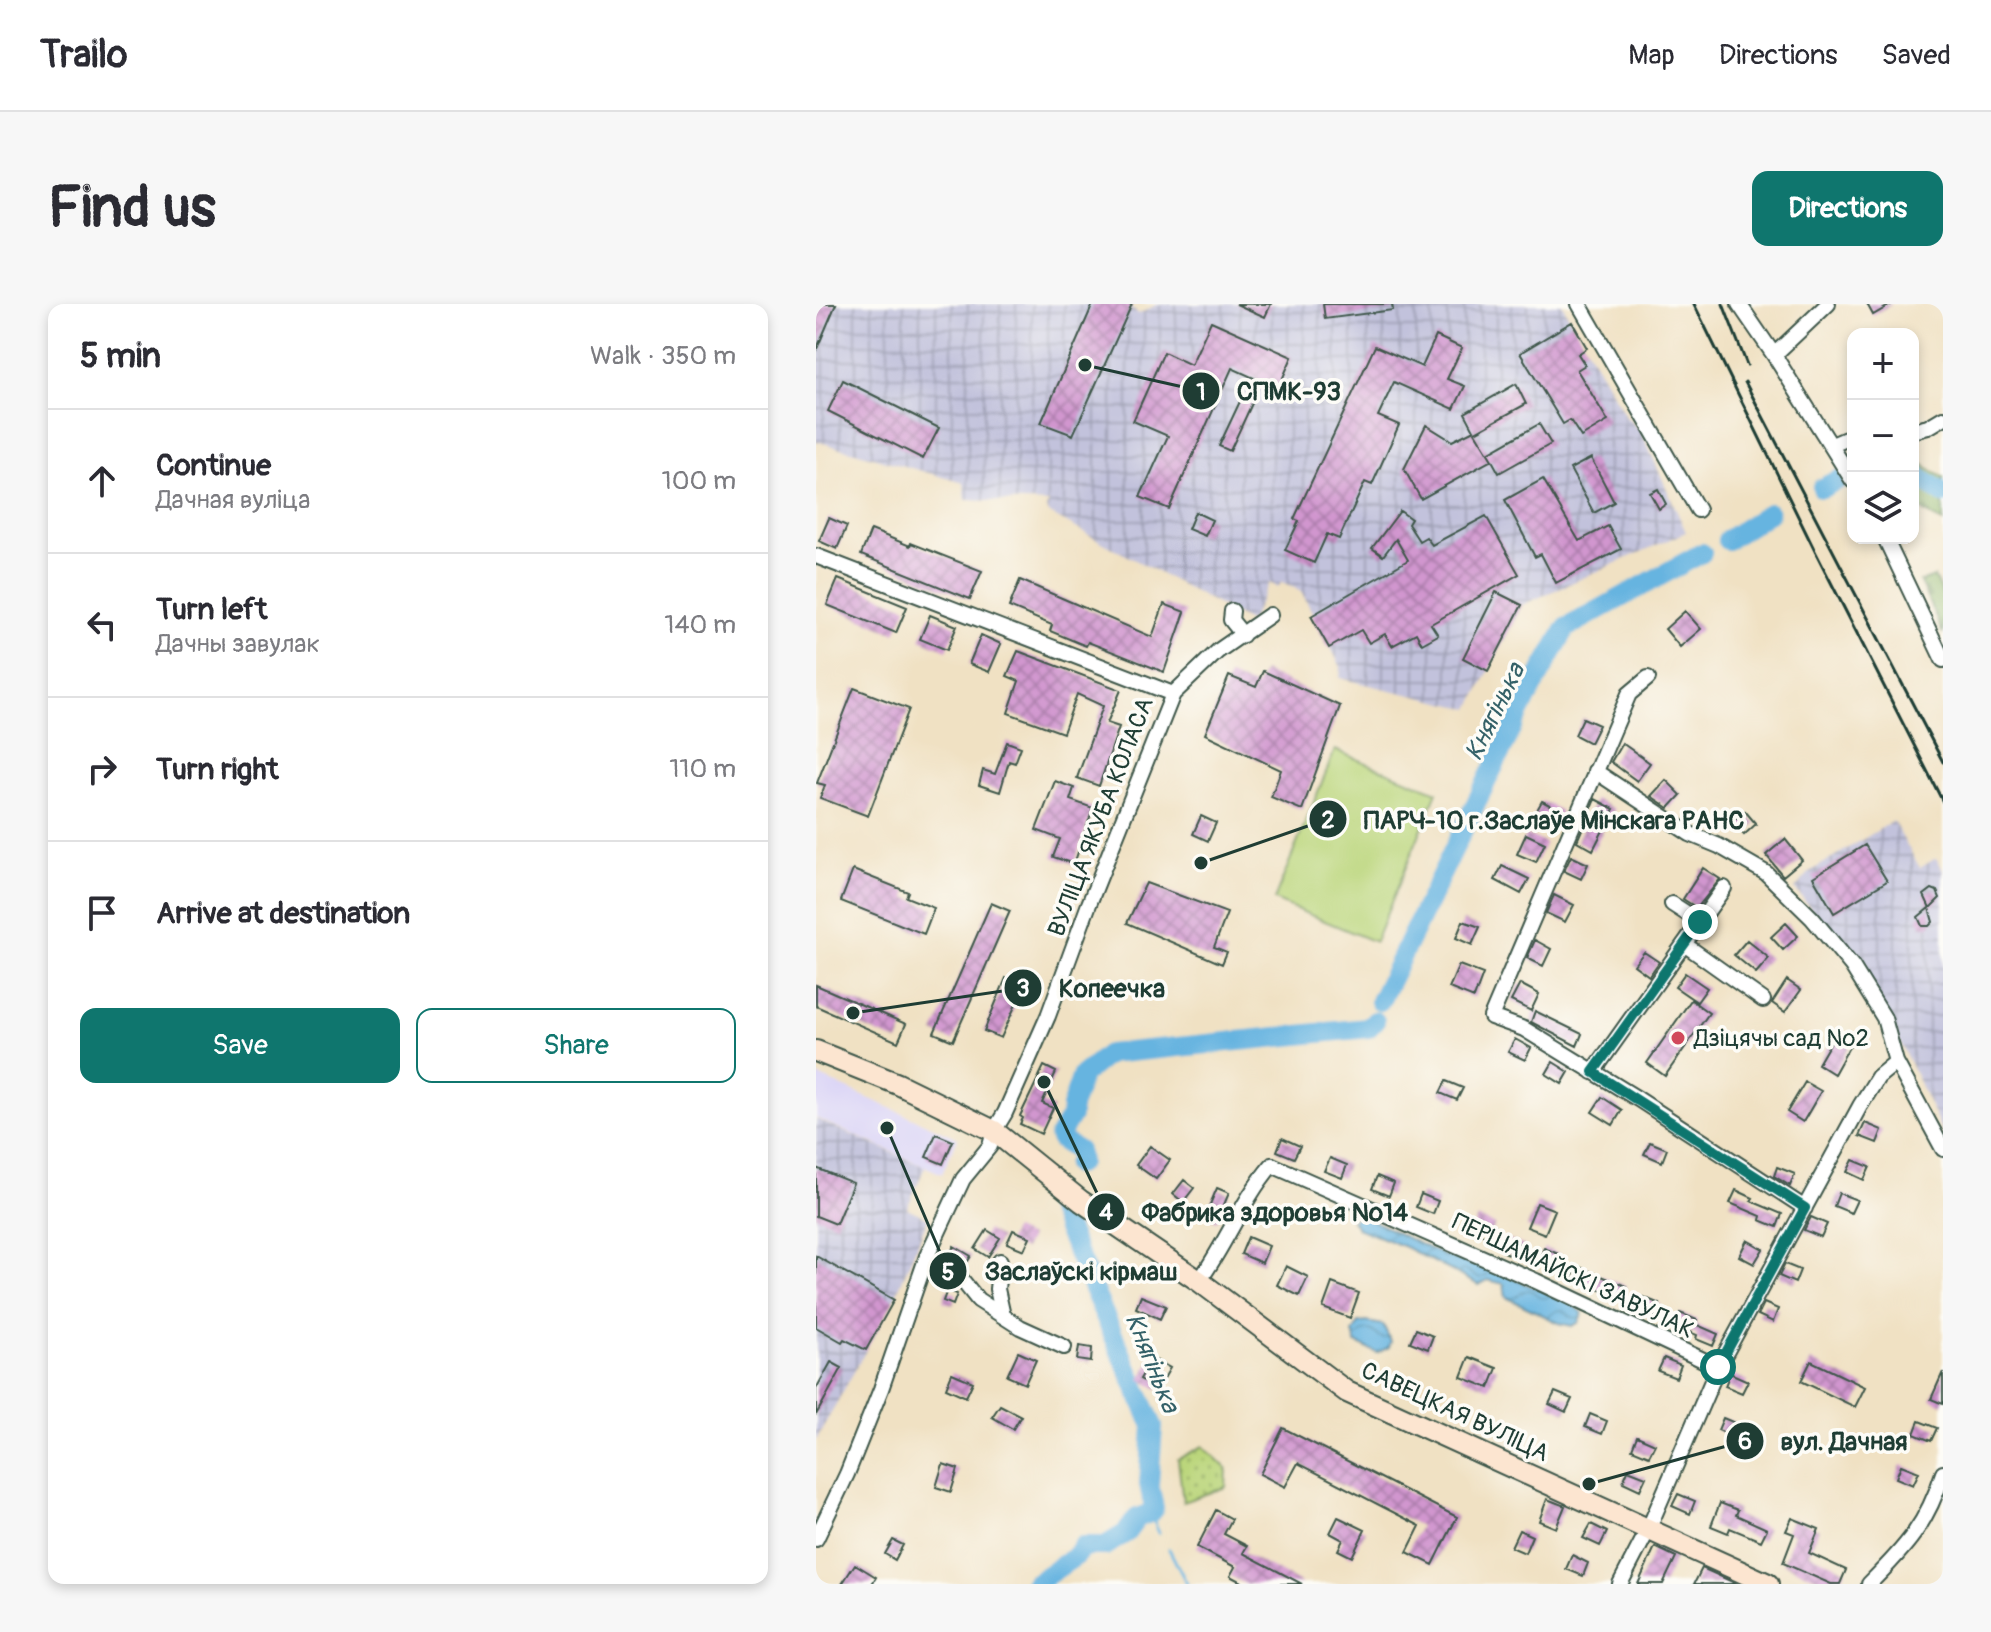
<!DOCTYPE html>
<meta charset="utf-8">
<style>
body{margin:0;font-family:Pangolin,sans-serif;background:#f7f7f7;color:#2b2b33}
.controls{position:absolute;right:24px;top:24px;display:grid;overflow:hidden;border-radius:16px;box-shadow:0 4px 12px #0003}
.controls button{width:72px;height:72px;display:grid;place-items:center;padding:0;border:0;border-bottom:2px solid #e1e1e2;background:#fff;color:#2b2b33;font:40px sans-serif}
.stop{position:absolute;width:24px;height:24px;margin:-18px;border:6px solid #0f766e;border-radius:50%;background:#fff}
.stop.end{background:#0f766e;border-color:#fff;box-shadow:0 2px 8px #0008}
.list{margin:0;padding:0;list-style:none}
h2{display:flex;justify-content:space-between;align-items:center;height:104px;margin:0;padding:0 32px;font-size:34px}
h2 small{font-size:26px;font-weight:400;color:#7c7c81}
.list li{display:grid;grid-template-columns:52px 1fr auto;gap:24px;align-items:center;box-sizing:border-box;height:144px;padding:0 32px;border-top:2px solid #e1e1e2}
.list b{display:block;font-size:30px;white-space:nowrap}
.list p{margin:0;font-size:26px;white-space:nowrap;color:#7c7c81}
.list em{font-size:26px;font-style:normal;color:#7c7c81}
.actions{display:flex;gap:16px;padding:24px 32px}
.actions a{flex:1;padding:18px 0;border:2px solid #0f766e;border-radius:16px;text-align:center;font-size:28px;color:#0f766e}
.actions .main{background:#0f766e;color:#fff}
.icon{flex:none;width:44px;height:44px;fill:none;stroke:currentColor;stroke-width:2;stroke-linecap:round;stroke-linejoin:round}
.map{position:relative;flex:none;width:1127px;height:1280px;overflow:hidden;border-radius:16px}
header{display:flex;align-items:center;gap:48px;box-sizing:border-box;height:112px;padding:0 40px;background:#fff;border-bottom:2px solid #e1e1e2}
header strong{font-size:38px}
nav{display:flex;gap:44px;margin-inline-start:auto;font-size:28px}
.intro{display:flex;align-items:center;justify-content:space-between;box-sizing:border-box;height:192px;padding:0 48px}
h1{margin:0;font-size:56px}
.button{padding:20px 36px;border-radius:16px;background:#0f766e;color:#fff;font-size:28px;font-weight:700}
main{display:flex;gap:48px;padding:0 48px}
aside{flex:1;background:#fff;border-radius:16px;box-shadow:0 4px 12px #0003}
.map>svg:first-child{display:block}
.built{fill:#dcd6f6}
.industrial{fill:url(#industrial-grid)}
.forest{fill:url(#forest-firs);stroke:#5a7a50;stroke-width:2}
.park{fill:url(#park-dots);stroke:#6d8a58;stroke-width:2}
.garden{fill:#bbd67c;stroke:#6d8a58;stroke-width:2}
.water{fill:url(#water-waves);stroke:#42788a;stroke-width:2}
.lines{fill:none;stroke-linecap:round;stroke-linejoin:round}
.stream{stroke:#66b4e0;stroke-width:3}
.river{stroke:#66b4e0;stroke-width:20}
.building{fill:url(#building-cross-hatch)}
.minor-casing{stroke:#3e5649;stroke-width:18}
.secondary-casing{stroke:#3e5649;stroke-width:24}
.minor{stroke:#fff;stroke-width:14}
.secondary{stroke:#fce5d0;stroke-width:20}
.rail{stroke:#1f3d34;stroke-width:3}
.route{stroke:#0f766e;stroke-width:10}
.poi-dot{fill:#d1495b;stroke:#fdfcf7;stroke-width:3}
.labels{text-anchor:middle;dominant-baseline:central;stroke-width:7;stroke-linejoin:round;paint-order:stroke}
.street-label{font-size:24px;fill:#1f3d34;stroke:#fdfcf7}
.poi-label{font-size:24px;fill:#1f3d34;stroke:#fdfcf7;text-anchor:start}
.water-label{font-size:26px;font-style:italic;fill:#346168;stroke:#fdfcf7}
.leader{fill:none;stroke:#1f3d34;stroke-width:3}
.callout-dot{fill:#1f3d34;stroke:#fdfcf7;stroke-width:3}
.mark-label{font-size:24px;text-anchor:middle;font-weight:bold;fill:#fff}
.callout-label{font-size:26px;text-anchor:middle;font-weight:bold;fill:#1f3d34;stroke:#fdfcf7;stroke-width:7;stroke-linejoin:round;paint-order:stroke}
</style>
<header>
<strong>Trailo</strong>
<nav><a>Map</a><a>Directions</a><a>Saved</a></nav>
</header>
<div class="intro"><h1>Find us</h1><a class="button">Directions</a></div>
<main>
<aside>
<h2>5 min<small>Walk · 350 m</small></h2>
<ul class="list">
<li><svg class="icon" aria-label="ahead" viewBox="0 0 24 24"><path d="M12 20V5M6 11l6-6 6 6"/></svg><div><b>Continue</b><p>Дачная вуліца</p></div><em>100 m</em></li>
<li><svg class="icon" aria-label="left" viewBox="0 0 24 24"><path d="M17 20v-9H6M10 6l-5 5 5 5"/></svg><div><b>Turn left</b><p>Дачны завулак</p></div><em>140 m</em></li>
<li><svg class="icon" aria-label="right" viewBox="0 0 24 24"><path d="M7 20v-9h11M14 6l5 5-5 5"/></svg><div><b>Turn right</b></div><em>110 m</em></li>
<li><svg class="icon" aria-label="arrive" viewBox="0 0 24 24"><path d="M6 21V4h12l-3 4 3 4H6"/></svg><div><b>Arrive at destination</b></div></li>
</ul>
<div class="actions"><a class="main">Save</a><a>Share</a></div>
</aside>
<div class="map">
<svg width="1127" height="1280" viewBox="0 0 1127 1280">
<defs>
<pattern id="industrial-grid" width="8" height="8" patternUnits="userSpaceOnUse" patternTransform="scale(2)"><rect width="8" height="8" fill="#c2c2dc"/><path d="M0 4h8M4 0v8" fill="none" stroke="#9d9fb3"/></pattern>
<pattern id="forest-firs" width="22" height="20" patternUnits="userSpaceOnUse" patternTransform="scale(2)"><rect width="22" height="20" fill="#94b76c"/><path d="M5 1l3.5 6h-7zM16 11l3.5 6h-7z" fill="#78965a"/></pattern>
<pattern id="park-dots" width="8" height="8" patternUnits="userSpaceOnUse" patternTransform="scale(2)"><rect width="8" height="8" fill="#bbd67c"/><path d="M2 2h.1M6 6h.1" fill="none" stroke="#97af66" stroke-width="1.8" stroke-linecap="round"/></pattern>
<pattern id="water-waves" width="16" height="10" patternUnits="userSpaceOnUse" patternTransform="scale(2)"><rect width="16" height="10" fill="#66b4e0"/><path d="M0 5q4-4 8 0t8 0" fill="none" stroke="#5394b6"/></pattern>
<pattern id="building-cross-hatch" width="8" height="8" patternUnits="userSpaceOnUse" patternTransform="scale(2)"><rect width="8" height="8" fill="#d196cf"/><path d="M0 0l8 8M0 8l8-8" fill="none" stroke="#a97ca9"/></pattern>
</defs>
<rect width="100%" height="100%" fill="#fdfcf7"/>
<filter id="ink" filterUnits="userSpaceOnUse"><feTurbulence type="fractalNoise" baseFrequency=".0125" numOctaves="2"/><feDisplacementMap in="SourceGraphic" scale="16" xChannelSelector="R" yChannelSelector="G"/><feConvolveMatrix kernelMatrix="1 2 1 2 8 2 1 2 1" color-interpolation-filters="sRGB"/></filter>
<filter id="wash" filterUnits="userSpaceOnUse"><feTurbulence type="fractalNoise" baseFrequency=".006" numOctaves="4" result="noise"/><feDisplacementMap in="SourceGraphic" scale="32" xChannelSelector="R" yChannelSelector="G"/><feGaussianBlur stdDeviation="1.8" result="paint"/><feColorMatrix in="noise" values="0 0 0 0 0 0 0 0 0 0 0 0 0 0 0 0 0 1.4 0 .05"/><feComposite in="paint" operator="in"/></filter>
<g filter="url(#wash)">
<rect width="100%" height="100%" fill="#f0e1c3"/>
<!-- built -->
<path class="built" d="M0,771L142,834L126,870L0,814Z"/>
<!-- industrial -->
<path class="industrial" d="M0,0H316L314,4L323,10L342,0H746L809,112L825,127L870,228L706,301L654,405L524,374L525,363L485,287L466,278L462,283L453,279L434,318L234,210L230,204L233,199L150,196L148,179L0,137Z
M1077,517L1104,564L1120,554L1127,566V830L1070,708L1046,668L979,585L995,567Z
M0,815L109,863L91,904L112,914L78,996L0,1136Z"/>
<!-- forest -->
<path class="forest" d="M1097,153L1127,174V218C1089,202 1097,190 1097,153Z
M1118,273L1127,292V330L1104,278Z"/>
<!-- park -->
<path class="park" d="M387,1142L411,1165L410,1183L367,1198L362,1155Z"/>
<!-- garden -->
<path class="garden" d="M519,446L621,488L559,638L458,596Z"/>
<!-- water -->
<path class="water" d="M545,911C580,927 645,966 680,964C705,984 742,986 767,1009L762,1019L756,1022L743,1019L690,993L688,980L672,976L663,981L589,943L541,924L536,916Z
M551,1018L567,1021L575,1037L573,1043L561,1049L540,1039L537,1029L543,1019Z"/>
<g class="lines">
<!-- stream -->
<path class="stream" d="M334,1209L343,1229
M353,1245L371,1280"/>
<!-- river -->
<path class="river" d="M1097,169L1127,190
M1006,184L1022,176
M911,236L953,209
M564,697L710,396L750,324L886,249
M260,861L264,858L262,847L245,836L243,832L255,812V803L266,771L292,750L552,724L559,717
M218,1280L260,1252L267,1242H289L310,1229L321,1214L334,1209L338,1204L333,1180L337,1122L236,891"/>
</g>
<g id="blocks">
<!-- building -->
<path class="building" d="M0,0H20L0,47Z
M277,0H316L257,131L225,119Z
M420,0H455L449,13Z
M507,0H576L577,6L509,15Z
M1051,0H1076L1057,11Z
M395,17L476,53L462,85L416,64L353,205L324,193L352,132L317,117L348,48L375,61Z
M756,18L771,44L762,50L769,61L761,66L792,117L765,133L754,116L747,120L704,49Z
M620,32L646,44L631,75L649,82L638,105L578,78L562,112L583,121L556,181L549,178L523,235L511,230L498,259L469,246L483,217L478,215L559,42L606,63Z
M27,76L123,124L107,155L12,107Z
M700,80L710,100L659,128L676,156L605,195L588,165L610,121L636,137L658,126L649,109Z
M427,91L438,95L414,147L403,142Z
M723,120L735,140L683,169L672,149Z
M775,154L798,198L778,209L754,165Z
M727,175L763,237L792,222L805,245L740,279L725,250L719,253L689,196Z
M842,185L850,200L843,205L834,189Z
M584,207L595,215L592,220L603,237L610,233L616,241L670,212L703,270L615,320L622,331L606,340L600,329L576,342L569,330L553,339L545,326L513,344L495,312L592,256L580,235L567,252L556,244Z
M379,208L396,216L389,232L372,225Z
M13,214L31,222L21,245L3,237Z
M55,226L94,242L95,239L166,267L154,295L45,251Z
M22,275L91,303L80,329L11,301Z
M204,276L336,333L348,300L369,308L348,368L272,338L270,342L234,327L236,321L193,303Z
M680,288L706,301L672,367L647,354Z
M869,307L885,325L864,343L849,325Z
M114,311L141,322L131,346L104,335Z
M165,331L185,340L173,368L153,360Z
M202,347L305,386L291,419L303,423L283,482L261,474L287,402L261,390L247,429L192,409L203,377L191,372Z
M447,367L524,402L486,506L455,493L465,466L389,430L413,372L440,383Z
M38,384L93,405L52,512L4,494L9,481L1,479Z
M767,414L783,421L774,439L759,431Z
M191,438L205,443L199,459L193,457L184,488L163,481L167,466L179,470Z
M806,439L834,459L821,477L795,458Z
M850,476L865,491L853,504L835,492Z
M239,477L258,484L254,496L277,504L258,560L237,553L244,535L220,526Z
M779,495L798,505L777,546L761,537Z
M726,497L745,507L736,523L717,513Z
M929,507L940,520L928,531L916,518Z
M385,512L400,519L392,537L377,530Z
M710,530L729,539L720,558L701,550Z
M969,535L986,556L967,572L950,551Z
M1049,541L1071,577L1018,609L997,573Z
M755,552L772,560L765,575L748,567Z
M686,562L713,575L705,590L679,576Z
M887,564L904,575L881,604L867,595Z
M37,566L92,588L90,593L118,604L108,630L25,597Z
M330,579L411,609L398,643L411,648L406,660L311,619Z
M1116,585L1121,587L1124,594L1114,604L1108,591Z
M738,591L758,601L749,618L730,609Z
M175,599L194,607L137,737L118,729Z
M1113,604L1117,618L1113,622H1106L1102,613Z
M647,617L664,623L656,641L640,634Z
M970,619L982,632L967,646L955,633Z
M719,636L735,645L727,662L711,654Z
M931,636L953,654L940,669L918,651Z
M828,648L843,658L833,672L818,661Z
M643,661L667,670L658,694L633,684Z
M869,669L891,684L881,698L859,683Z
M190,674L208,682L185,734L168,727Z
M971,676L985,686L969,708L956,699Z
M704,680L723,690L715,707L695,697Z
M0,681L90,720L82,738L0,702Z
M875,696L893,709L849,772L831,759Z
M719,707L766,730L761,742L715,718Z
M1021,727L1037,736L1018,770L1002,760Z
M699,735L715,744L709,756L692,748Z
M737,758L753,768L746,780L730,770Z
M228,762L240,768L226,799L237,804L225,830L204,820L207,814L204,812Z
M630,777L647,784L641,796L624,789Z
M989,778L1005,787L987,818L971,808Z
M786,793L806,806L797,821L776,808Z
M1049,819L1066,826L1061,839L1043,832Z
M120,830L137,837L127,860L110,853Z
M466,834L484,842L478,854L461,847Z
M834,838L851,845L846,858L828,850Z
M334,842L354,856L340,875L320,861Z
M514,854L531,861L526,874L508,867Z
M1037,856L1054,863L1048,876L1031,868Z
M961,863L979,870L974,882L958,872Z
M0,864L37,879L20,920L0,912Z
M561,872L578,879L573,892L556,885Z
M368,876L378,884L367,898L357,890Z
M401,884L413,889L401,917L389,912Z
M920,886L937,894L935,897L966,910L961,923L944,916L945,912L914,899Z
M1023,889L1041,896L1035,909L1018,902Z
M605,890L622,897L617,910L600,903Z
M721,899L739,906L729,930L711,923Z
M995,913L1011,920L1005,933L988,926Z
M661,914L679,921L673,934L656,926Z
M171,926L184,934L172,953L159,945Z
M197,926L214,933L208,946L191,939Z
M432,933L453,942L446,959L425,950Z
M691,935L709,942L703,955L686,947Z
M931,936L947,945L938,960L923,952Z
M138,942L155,952L149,962L132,953Z
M728,944L745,951L740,964L722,956Z
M0,952L78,996L50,1046L28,1035L26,1038L0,1023Z
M969,960L984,966L979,979L963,972Z
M470,962L492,973L483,992L461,981Z
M761,962L810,982L805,995L756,974Z
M516,979L543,989L534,1014L507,1004Z
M131,986L141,990L137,1001L127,997Z
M325,992L350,1002L344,1015L320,1004Z
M827,993L844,1000L839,1013L822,1006Z
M948,999L962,1005L957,1018L942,1011Z
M864,1009L881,1016L879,1020L902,1030L897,1042L880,1035L881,1031L858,1022Z
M600,1025L617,1032L612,1045L594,1038Z
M263,1042L276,1044L275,1058L261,1056Z
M202,1048L220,1056L209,1080L191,1072Z
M653,1053L681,1064L673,1084L645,1073Z
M336,1054L354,1064L342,1085L324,1075Z
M848,1054L865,1061L860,1074L842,1067Z
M995,1057L1049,1083L1039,1103L985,1077Z
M15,1058L26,1064L0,1111V1085Z
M1127,1068V1100L1115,1095Z
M136,1069L157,1078L150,1093L130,1084Z
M914,1069L932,1077L926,1089L909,1082Z
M739,1088L756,1095L750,1108L733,1100Z
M184,1101L205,1112L197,1125L176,1113Z
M774,1110L791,1117L786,1130L769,1123Z
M907,1114L924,1121L919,1134L902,1126Z
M1103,1117L1121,1124L1115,1137L1098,1130Z
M467,1124L641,1213L617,1261L591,1248L604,1222L482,1159L469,1183L444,1170Z
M821,1132L839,1140L833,1152L816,1145Z
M127,1160L142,1165L135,1188L120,1183Z
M1085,1161L1103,1168L1097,1181L1080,1174Z
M812,1166L830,1173L824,1186L807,1178Z
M862,1190L879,1197L874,1210L856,1202Z
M731,1195L749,1202L740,1224L723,1217Z
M904,1199L922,1206L920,1211L951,1225L945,1237L914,1224L912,1229L895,1222Z
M400,1206L416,1215L408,1230L431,1242L427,1249L486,1280H429L414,1272L419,1263L381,1243Z
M522,1213L549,1226L536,1253L522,1246L527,1236L514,1229Z
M976,1214L1003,1225L993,1249L1030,1266L1024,1280H1015L967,1259L978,1230L970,1227Z
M775,1220L791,1228L784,1242L767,1234Z
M703,1226L716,1232L709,1249L695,1243Z
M77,1236L87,1241L79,1256L69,1250Z
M839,1243L860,1253L847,1280H822Z
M756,1251L772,1259L767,1272L750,1265Z
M39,1260L60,1273L56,1280H26Z
M886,1264L921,1280H878Z"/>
</g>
</g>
<g filter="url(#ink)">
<use href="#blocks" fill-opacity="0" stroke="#3e5649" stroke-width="2"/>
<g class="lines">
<defs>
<path id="minor" d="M763,0L882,206
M923,0L958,51L1037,177
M958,51L1012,0
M1097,127L1112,123L1127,114
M1016,141L1037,132
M1069,234L1127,356
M0,252L357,390L273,600L232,712L189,809L178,827L174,842L147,875L111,952L65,1085L31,1170L0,1235
M416,307L415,316L427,331
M832,374L813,390L675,713L708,725L822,795L989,904
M357,390L402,347L454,311
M779,467L874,530L903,542L950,569L996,614L1036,662L1068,714L1080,758L1127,845
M856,600L884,618
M868,640L947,696
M777,768L908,584
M111,952L126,965L146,976L162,996L204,1023L248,1043
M184,957L181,985L187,1012
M383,977C410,940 426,896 456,861L720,977L902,1063
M804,1280L832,1226L902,1063L1044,802L1062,773L1080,758
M1053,1280C1090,1243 1111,1220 1127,1169"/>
<path id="secondary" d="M0,747L82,780L178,827L265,897L383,977L531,1088L952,1280"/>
</defs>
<!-- minor casing -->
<use href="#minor" class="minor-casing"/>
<!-- secondary casing -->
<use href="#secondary" class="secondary-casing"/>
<!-- minor -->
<use href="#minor" class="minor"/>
<!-- secondary -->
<use href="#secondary" class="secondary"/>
<!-- rail -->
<path class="rail" d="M878,0L999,247L1127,498
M907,0L931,61
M929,78L1127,458"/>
</g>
</g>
<g class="lines" filter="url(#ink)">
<!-- route -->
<path class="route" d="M884,618L777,768L989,904L902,1063"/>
</g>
<!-- markers -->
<circle class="poi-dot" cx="862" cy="734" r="8"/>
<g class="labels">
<!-- street labels -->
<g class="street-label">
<text transform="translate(285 513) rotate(-69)">ВУЛІЦА ЯКУБА КОЛАСА</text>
<text transform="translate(757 972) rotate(25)">ПЕРШАМАЙСКІ ЗАВУЛАК</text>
<text transform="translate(639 1108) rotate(25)">САВЕЦКАЯ ВУЛІЦА</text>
</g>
<!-- poi labels -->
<g class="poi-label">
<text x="878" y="734">Дзіцячы сад №2</text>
</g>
<!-- water labels -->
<g class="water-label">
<text transform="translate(679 408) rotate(-64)">Княгінька</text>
<text transform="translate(336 1059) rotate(68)">Княгінька</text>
</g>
</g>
<!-- callouts -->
<path class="leader" d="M269 61L385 87M385 559L512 515M37 709L207 684M228 778L290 908M71 824L132 967M773 1180L929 1137"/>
<g class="callout-dot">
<circle cx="269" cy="61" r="8"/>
<circle cx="385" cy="559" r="8"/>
<circle cx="37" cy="709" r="8"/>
<circle cx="228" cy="778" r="8"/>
<circle cx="71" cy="824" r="8"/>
<circle cx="773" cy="1180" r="8"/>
<circle cx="385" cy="87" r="20"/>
<circle cx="512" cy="515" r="20"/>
<circle cx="207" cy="684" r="20"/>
<circle cx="290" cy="908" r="20"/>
<circle cx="132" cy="967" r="20"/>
<circle cx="929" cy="1137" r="20"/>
</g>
<g class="mark-label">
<text x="385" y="96">1</text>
<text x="512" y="524">2</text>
<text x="207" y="692">3</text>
<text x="290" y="916">4</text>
<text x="132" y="976">5</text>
<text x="929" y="1145">6</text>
</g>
<g class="callout-label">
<text x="473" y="96">СПМК-93</text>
<text x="738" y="525">ПАРЧ-10 г.Заслаўе Мінскага РАНС</text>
<text x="296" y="693">Копеечка</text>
<text x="459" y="917">Фабрика здоровья №14</text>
<text x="265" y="976">Заслаўскі кірмаш</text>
<text x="1028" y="1146">вул. Дачная</text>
</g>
</svg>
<div class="controls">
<button>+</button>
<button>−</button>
<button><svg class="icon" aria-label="layers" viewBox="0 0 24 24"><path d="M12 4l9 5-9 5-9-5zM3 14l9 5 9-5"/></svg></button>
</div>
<div class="stop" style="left:902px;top:1063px"></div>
<div class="stop end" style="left:884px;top:618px"></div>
</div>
</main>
